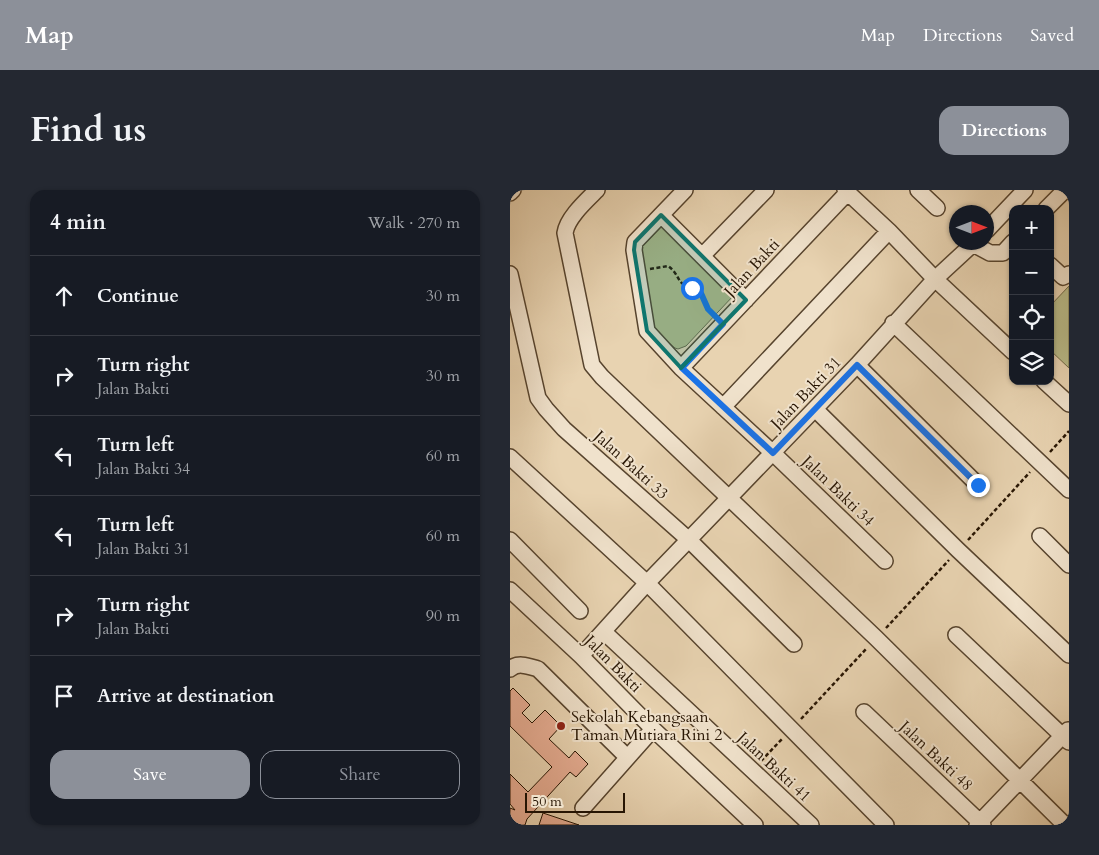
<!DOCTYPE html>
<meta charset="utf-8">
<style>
body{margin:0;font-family:Cardo,serif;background:#242831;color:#f1f3f6}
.controls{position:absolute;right:15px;top:15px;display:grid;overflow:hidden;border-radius:10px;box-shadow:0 1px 4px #0004}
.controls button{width:45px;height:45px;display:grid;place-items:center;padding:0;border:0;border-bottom:1px solid #363941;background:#171b24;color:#f1f3f6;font:25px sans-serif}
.compass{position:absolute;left:439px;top:15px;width:45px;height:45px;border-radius:50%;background:#171b24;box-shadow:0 1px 4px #0004;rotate:90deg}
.scale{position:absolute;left:15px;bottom:12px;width:100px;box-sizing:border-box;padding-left:5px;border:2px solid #271503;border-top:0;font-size:14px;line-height:18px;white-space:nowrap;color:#271503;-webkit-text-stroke:4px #f0e2cc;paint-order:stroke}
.stop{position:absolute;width:15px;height:15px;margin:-11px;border:4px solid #1a73e8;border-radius:50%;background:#fff}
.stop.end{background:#1a73e8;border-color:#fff;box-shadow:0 1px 5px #0008}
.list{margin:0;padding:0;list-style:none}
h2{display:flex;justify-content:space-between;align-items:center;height:65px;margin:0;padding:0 20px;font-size:21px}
h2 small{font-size:16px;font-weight:400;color:#9ea1a6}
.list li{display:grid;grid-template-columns:32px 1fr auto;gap:15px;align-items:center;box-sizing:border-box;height:80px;padding:0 20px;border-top:1px solid #363941}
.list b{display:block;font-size:19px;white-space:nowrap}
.list p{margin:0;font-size:16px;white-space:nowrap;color:#9ea1a6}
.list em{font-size:16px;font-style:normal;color:#9ea1a6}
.actions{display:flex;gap:10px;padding:15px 20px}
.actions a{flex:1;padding:11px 0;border:1px solid #8c9099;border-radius:15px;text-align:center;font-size:18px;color:#8c9099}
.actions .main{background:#8c9099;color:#fff}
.icon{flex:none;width:28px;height:28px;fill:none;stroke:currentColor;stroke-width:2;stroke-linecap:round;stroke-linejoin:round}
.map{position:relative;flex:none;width:559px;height:635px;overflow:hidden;border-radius:15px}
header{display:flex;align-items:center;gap:30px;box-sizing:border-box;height:70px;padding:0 25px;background:#8c9099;color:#fff}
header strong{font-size:24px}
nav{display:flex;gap:28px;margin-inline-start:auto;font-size:18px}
.intro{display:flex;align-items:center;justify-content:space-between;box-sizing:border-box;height:120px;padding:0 30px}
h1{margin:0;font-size:35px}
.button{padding:12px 22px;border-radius:15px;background:#8c9099;color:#fff;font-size:18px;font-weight:700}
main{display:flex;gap:30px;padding:0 30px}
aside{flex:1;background:#171b24;border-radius:15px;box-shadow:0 1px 4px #0004}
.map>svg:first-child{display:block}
.green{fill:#b9bb89;stroke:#706846}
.building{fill:#e6ad93;stroke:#271503}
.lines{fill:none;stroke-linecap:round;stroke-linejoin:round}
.minor-casing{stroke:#57442e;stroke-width:18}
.path{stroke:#271503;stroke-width:2.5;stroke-dasharray:4 2.5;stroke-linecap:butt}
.minor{stroke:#f0e2cc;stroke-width:15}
.route{stroke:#1a73e8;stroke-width:6}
.marked{fill:#0f766e;fill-opacity:0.2;stroke:#0f766e;stroke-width:4;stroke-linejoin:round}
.poi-dot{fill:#8f2418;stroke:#f0e2cc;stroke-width:2}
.labels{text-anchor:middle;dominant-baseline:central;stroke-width:4;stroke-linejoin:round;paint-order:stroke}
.street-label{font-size:16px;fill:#271503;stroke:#f0e2cc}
.poi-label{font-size:16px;fill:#271503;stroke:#f0e2cc;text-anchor:start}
</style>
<header>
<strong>Map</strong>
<nav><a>Map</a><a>Directions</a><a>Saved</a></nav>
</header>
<div class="intro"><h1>Find us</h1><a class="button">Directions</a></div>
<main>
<aside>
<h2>4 min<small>Walk · 270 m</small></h2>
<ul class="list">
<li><svg class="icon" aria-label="ahead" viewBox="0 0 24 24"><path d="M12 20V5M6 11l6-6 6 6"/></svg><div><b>Continue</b></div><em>30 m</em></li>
<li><svg class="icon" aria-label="right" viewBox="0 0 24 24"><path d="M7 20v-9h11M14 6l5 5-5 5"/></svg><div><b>Turn right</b><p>Jalan Bakti</p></div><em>30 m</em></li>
<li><svg class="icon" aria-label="left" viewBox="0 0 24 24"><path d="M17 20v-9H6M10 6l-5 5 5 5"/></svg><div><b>Turn left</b><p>Jalan Bakti 34</p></div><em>60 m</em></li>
<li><svg class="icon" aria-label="left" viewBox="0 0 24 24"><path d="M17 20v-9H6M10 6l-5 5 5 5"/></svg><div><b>Turn left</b><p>Jalan Bakti 31</p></div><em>60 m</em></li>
<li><svg class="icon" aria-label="right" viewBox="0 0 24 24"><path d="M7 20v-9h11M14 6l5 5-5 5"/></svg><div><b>Turn right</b><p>Jalan Bakti</p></div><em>90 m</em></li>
<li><svg class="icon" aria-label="arrive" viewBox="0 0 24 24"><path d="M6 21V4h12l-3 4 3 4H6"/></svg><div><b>Arrive at destination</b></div></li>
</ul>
<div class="actions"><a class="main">Save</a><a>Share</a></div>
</aside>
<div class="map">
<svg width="559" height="635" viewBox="0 0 559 635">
<rect width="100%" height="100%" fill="#e8d3b1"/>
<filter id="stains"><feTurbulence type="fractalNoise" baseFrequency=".004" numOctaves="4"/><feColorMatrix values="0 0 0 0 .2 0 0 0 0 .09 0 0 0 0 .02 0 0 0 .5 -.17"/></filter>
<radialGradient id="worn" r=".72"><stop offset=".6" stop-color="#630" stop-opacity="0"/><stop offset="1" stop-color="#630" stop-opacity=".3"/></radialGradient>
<!-- green -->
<path class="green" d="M154,34L224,105L176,156L168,159L165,158L143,140L128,61Z
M559,96V178L540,160V116Z"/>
<!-- building -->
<path class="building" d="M3,498L20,515L12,523L22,533L35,520L51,536L39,549L59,568L65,561L78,574L66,587L60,582L17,629L15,635H0V618L5,620L0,614V584L18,602L42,577L0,536V501Z
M33,623L69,635H29Z"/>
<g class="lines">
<defs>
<path id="minor" d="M87,0C76,11 57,28 55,43L82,175L92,187L366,448L555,635
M175,0L125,52L124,60L137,141L171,178L263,263L375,371
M335,0L379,41L425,89L503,162
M408,0L427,18
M0,3L3,0
M536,19L555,0
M151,25L236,110
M477,40L515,0
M463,54L480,63H493L503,52
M192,66L256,0
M540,75L553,87L559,84
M0,84L28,208L36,219L54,239L179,350L284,454
M383,133L559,300
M347,175L468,295
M171,178L338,2
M534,191L559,214
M213,217L379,41
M305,219L448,360L559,465
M0,267L137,393L376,635
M530,346L559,375
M0,350L70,421
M0,400L71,466L143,539L245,635
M94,442L301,635
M446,445L559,552
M71,466L137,393L347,175L425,89L465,52
M0,479C8,472 18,476 28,479L117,567
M354,522L473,635
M73,618L143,539
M467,635L558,540"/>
</defs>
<!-- minor casing -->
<use href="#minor" class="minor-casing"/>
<!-- path -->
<path class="path" d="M140,79L158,76C168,83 167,90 174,95C178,98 185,99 190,101L197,119L203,124
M540,262L559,241
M458,350L520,282
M376,438L439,370
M291,529L357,458
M251,571L272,549"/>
<!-- minor -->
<use href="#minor" class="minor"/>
</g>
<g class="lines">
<!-- route -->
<path class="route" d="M182,98L190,101L198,119L213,134L172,178L263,263L347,175L468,295"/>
</g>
<!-- marked area -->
<path class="marked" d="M151,25L236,110L171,178L137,141L124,60L125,52Z"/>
<!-- markers -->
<circle class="poi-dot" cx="51" cy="536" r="5"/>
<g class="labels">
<!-- street labels -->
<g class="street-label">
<text transform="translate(242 78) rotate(-47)">Jalan Bakti</text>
<text transform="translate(296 203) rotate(-46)">Jalan Bakti 31</text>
<text transform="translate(121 275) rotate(42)">Jalan Bakti 33</text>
<text transform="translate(328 301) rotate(44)">Jalan Bakti 34</text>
<text transform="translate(103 474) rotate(45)">Jalan Bakti</text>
<text transform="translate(426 566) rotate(43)">Jalan Bakti 48</text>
<text transform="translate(264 577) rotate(43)">Jalan Bakti 41</text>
</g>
<!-- poi labels -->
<g class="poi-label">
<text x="61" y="527">Sekolah Kebangsaan<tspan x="61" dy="18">Taman Mutiara Rini 2</tspan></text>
</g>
</g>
<rect width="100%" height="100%" filter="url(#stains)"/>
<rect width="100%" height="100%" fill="url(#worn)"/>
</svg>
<div class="controls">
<button>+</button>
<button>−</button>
<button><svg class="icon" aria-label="locate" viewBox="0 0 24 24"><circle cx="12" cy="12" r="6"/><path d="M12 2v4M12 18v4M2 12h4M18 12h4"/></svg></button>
<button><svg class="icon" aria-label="layers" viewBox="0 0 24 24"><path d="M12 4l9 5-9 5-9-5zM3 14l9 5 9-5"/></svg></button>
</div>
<svg class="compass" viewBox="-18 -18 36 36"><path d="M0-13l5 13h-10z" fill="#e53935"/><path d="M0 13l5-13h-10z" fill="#9ea1a6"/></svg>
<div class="scale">50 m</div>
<div class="stop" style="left:182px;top:98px"></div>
<div class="stop end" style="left:468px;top:295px"></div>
</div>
</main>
